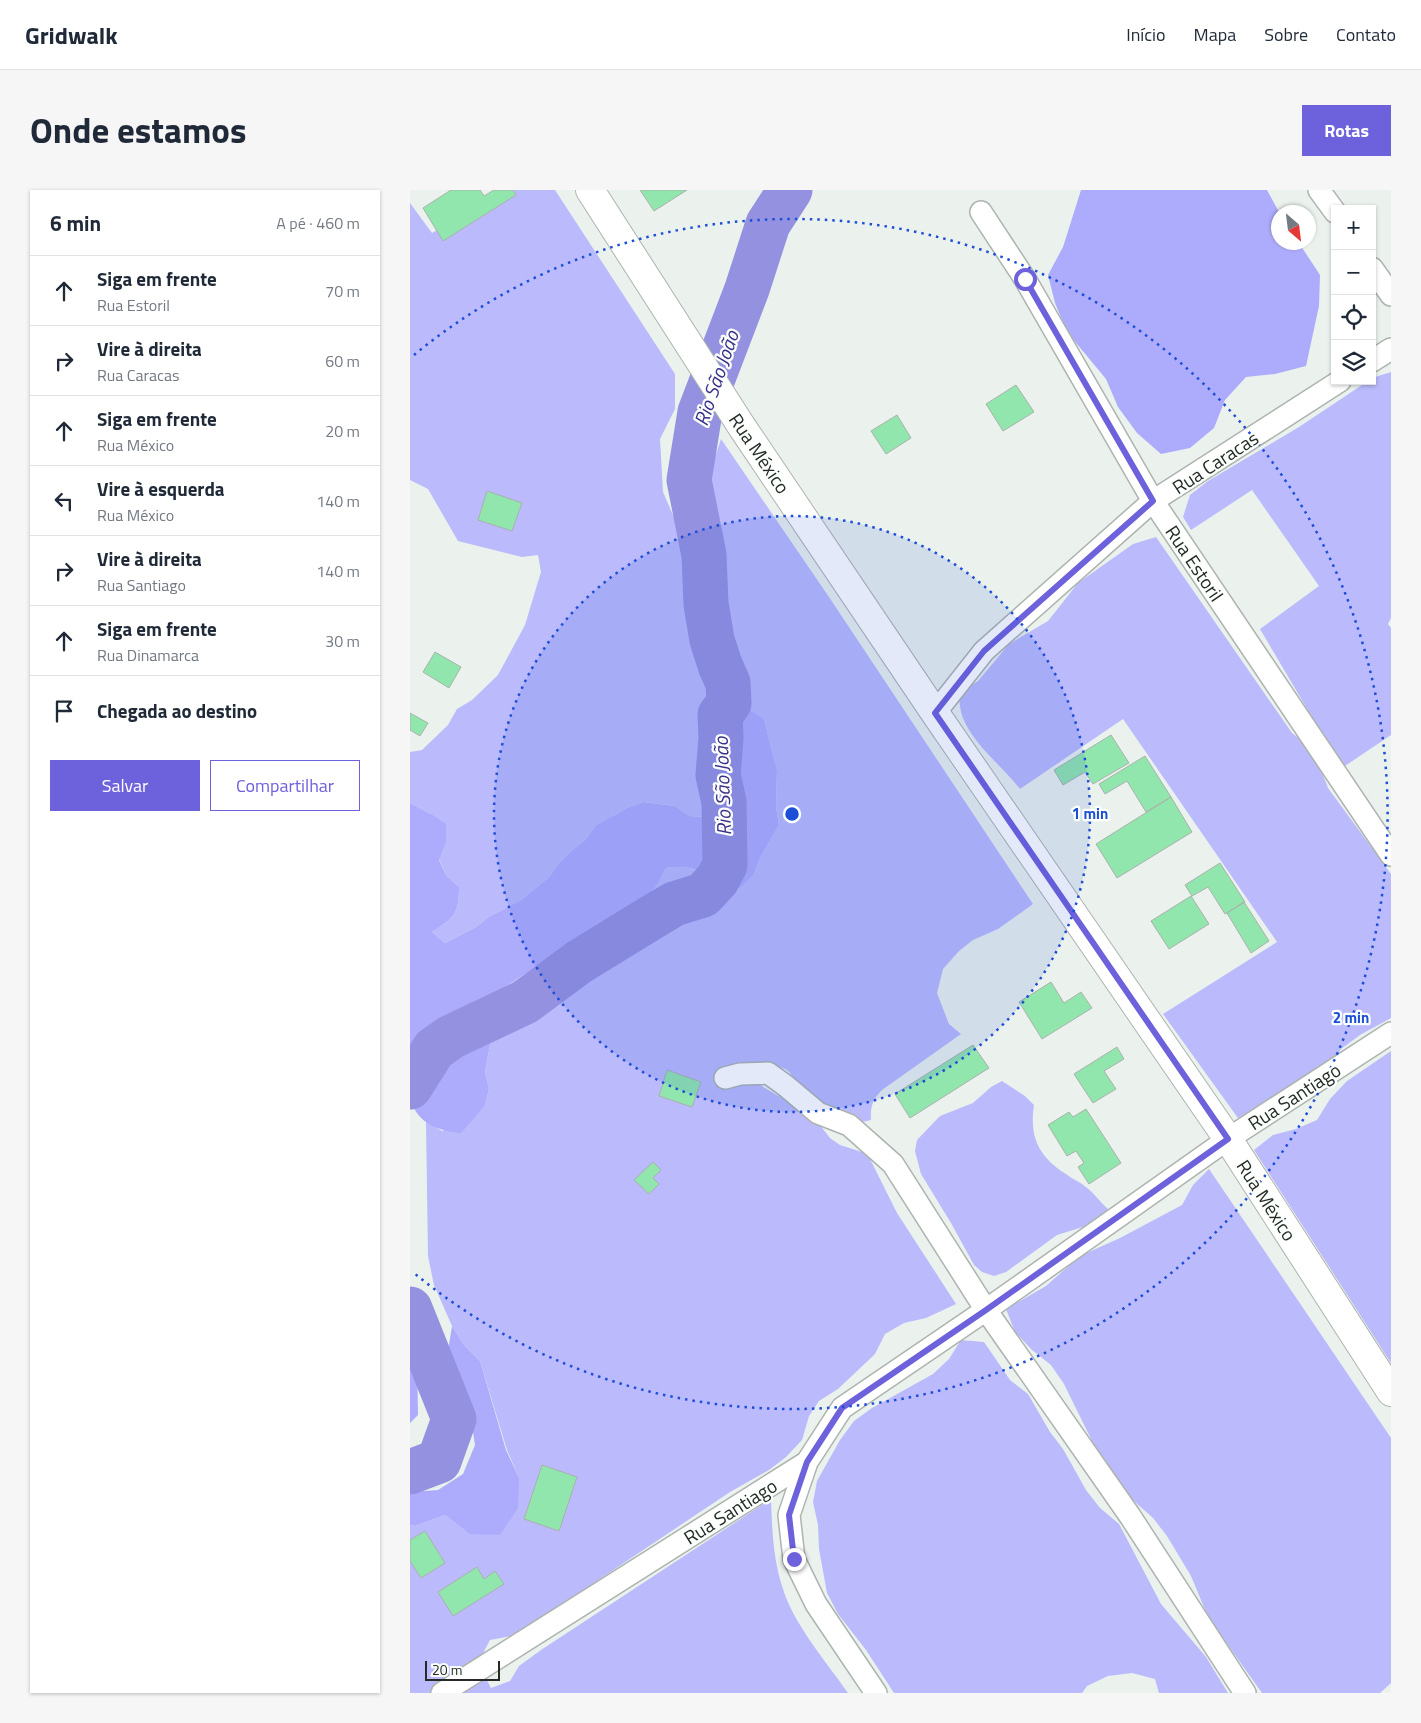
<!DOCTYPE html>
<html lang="pt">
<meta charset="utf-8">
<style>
body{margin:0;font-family:"Titillium Web",sans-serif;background:#f6f6f7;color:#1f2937}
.controls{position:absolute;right:15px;top:15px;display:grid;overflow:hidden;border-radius:0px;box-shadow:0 1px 4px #0004}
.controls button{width:45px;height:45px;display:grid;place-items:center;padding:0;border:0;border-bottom:1px solid #e0e1e3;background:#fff;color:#1f2937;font:25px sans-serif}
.compass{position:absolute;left:861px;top:15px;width:45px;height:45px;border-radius:50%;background:#fff;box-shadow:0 1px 4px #0004;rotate:152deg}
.scale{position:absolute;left:15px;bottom:12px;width:75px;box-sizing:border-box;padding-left:5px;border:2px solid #262927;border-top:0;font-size:14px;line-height:18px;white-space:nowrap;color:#262927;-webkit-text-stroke:4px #fafffb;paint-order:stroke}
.stop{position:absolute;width:15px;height:15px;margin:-11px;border:4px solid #6e61dc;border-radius:50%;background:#fff}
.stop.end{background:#6e61dc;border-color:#fff;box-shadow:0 1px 5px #0008}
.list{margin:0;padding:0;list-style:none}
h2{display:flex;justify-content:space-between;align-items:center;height:65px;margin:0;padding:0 20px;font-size:21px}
h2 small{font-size:16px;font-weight:400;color:#747a83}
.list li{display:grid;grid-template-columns:32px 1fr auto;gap:15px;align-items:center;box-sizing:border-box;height:70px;padding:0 20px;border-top:1px solid #e0e1e3}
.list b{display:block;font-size:19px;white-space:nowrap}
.list p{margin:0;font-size:16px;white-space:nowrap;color:#747a83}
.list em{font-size:16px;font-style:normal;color:#747a83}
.actions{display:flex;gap:10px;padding:15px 20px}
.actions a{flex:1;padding:11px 0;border:1px solid #6e61dc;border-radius:0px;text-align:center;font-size:18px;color:#6e61dc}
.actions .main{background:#6e61dc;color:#fff}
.icon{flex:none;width:28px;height:28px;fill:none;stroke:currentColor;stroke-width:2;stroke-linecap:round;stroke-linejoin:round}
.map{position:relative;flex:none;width:981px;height:1503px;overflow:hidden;border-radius:0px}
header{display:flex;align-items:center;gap:30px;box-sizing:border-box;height:70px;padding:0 25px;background:#fff;border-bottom:1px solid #e0e1e3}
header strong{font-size:24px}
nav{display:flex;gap:28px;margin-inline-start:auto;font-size:18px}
.intro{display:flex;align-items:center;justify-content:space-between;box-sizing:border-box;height:120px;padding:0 30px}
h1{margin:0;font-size:35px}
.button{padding:12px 22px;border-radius:0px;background:#6e61dc;color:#fff;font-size:18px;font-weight:700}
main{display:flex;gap:30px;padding:0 30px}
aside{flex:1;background:#fff;border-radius:0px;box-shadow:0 1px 4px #0004}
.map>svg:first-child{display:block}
.green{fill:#babafc}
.forest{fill:#adacfc}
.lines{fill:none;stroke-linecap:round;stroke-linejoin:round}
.river{stroke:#9492e0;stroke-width:45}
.building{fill:#91e6ae;stroke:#aab1ac}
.minor-casing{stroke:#adb4af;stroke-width:24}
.primary-casing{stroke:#adb4af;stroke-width:30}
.minor{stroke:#fff;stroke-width:21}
.primary{stroke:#fff;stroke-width:28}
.route{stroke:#6e61dc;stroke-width:6}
.ring{fill:none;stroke:#1d4ed8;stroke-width:2.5;stroke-dasharray:2.5 5}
.labels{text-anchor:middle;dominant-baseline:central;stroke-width:4.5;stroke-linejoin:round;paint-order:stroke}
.street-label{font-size:19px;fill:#262927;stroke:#fafffb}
.water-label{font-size:20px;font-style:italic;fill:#3c2f89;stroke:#fafffb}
.centre{fill:#1d4ed8;stroke:#fafffb;stroke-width:2.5}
.ring-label{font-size:15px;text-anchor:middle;font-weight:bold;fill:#1d4ed8;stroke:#fafffb;stroke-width:4.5;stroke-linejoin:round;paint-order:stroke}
</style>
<header>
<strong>Gridwalk</strong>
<nav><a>Início</a><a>Mapa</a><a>Sobre</a><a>Contato</a></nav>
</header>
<div class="intro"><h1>Onde estamos</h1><a class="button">Rotas</a></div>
<main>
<aside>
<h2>6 min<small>A pé · 460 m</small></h2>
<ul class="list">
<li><svg class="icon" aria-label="ahead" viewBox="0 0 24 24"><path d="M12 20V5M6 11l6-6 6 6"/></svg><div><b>Siga em frente</b><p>Rua Estoril</p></div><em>70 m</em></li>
<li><svg class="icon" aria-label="right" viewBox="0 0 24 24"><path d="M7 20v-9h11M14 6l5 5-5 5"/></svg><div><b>Vire à direita</b><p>Rua Caracas</p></div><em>60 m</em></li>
<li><svg class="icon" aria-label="ahead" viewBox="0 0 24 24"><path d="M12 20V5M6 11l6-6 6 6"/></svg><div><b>Siga em frente</b><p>Rua México</p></div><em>20 m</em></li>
<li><svg class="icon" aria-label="left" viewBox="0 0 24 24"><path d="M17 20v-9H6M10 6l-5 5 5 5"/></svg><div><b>Vire à esquerda</b><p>Rua México</p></div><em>140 m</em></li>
<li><svg class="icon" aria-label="right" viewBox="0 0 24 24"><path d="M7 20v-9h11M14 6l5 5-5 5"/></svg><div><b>Vire à direita</b><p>Rua Santiago</p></div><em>140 m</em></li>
<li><svg class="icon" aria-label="ahead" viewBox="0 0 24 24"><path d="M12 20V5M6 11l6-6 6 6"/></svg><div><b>Siga em frente</b><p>Rua Dinamarca</p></div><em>30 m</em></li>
<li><svg class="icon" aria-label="arrive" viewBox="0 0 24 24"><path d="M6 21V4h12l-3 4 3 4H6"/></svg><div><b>Chegada ao destino</b></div></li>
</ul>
<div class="actions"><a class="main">Salvar</a><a>Compartilhar</a></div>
</aside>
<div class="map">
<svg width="981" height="1503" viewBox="0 0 981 1503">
<rect width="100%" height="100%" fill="#ebf2ed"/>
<!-- green -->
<path class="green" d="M97,0H145L265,184V219L250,249L253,302L275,353L293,436L297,468L310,498C296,524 302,531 302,558C301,581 298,604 296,627L279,626L265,616L233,612L217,618L186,635L175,650L161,661L149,673L139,687L111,710L80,726L66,737L35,753L22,742C44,728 49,724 49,697L36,685L29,669L36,653L21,624L0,613V562L12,560L38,535L47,519L62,510L88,485L115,435L131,382L128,365L112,367L48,351L18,299L0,290V13L22,43Z
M981,182V428L978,434L981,438V545L932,578L850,439L909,396L842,300L781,340L773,327L780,305L798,291L889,237L958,191H962V188Z
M311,249L419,407L623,714L588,739L563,750L549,761L533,779L527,803L539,834L551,844L472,900C463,909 460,917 461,930C457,931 452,932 449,932C433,930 405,912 394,901C378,886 386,878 358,875L345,892L377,911L388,915L399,921L420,948L430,955L452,962L460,969L487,1023L546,1114L516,1128L494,1133L475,1144L465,1164L428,1199L409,1211L399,1226L392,1250L376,1267L359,1280L320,1302L106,1445L80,1450L70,1469L74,1485L81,1498L100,1491L109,1476L131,1460L361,1309C362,1338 363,1368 372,1396C383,1434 416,1471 438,1503H0V1335L5,1336L35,1325L59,1344L109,1288L97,1260L70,1171L54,1155L42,1136L24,1095L18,1066L16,932L32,941L63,929L75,916L79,899L75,881L82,845L75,829L76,812L105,790L191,740L206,731L220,717L237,708L248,694L256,678C288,674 291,682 312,704L344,684L350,668L369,635L366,617L367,580L354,529L328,532L319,547L327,490L313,463L306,433L310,404L317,374L305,346L299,315V285Z
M746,347L882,543L900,557L910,577L918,598L981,684V828L950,845L931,859L918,880L828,928L753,824L867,752L713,529L610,599C592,576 563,554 553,528C550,521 550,512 548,504L568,491L599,454L638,431L668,393L723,354Z
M981,861V1173L844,960L863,945L886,939L907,930L920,909L937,891Z
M592,891L615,906L624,915C619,947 629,967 656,984C662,989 670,992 676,997C684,1003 690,1012 698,1019L692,1031L647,1045L596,1082L584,1086L572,1082L564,1075L541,1033L511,984L505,961L507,950L530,926L563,913L581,897Z
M799,979L981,1248V1493L970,1503H852L798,1427L781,1386L757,1346L743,1328L708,1297L685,1257L654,1194L641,1175L622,1160L605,1142L596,1119L636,1096L670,1066L710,1048L772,1015L783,995Z
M551,1150L574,1152L600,1190L618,1204L640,1242L653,1259L676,1300L690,1318L709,1334L751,1414L796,1467L818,1503H749L745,1489L722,1483L698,1486L677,1496L672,1503H484L456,1460L428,1424L417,1403L409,1359L408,1335L403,1312L407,1291L430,1250L444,1231L462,1218L523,1184L539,1169Z"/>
<!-- forest -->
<path class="forest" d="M671,0H857L869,22L868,52L889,53L910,85L909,116L896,176L865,184L836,187L815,210L804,238L780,258L751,264L727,243L708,217L696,189L657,142L645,113L638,85L653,57Z
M339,520L354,529L367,580L366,617L369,635L350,668L344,684L331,697L312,704C292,682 288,674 256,678L248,694L237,708L220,717L206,731L191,740L105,790L76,812L75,829L82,845L75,881L79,899L75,916L51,943C28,941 8,934 0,909V613L21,624L36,634V653L29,670L36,685L49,697C49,724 44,728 22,742L35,753L66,737L80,726L111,710L139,687L149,673L161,661L175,650L186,635L217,618L233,612L265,616L279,626L296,627L314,598L320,581L319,547L328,532Z
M42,1136L54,1155L70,1171L96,1260L109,1288L108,1318L90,1345L59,1344L35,1325L5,1336L0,1335V1302L28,1300L53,1284L65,1255L60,1224L37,1167Z
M0,1160L7,1163L8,1225L0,1233Z"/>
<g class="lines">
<!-- river -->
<path class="river" d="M0,897L24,859L41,847L115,812L169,772L239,729L264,714L293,705L307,690L315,675L314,612L308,585L311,548L310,525L319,513L318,493L310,475L302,450L296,414L294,365L279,290L290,222L337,99L358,34L380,0
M0,1119L44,1229L29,1271L0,1282"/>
</g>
<!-- building -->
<path class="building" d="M41,0H70L74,6L84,0H103L106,5L33,51L13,18Z
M230,0H277L244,21Z
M606,195L624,222L593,241L576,214Z
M487,225L501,248L476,264L461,241Z
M77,301L112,313L102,341L68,330Z
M25,462L51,477L39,498L13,482Z
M0,523L18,533L10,546L0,540Z
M701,545L719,573L683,594L675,582L653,595L644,580Z
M735,566L761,607L736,622L717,591L695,604L689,594Z
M761,607L782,642L707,688L686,654Z
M810,673L835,712L815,724L798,697L782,706L775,695Z
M781,706L799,734L759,759L741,731Z
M834,712L859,751L841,763L817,723Z
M641,792L654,813L671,802L682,818L632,849L609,812Z
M563,855L579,878L500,928L485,904Z
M707,857L714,869L694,881L706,899L683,913L664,884Z
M257,880L291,892L282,917L249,906Z
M676,919L711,973L679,994L668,977L674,973L666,961L657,966L638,935L659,922L663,927Z
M243,972L251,980L243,988L249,994L239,1004L224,990Z
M132,1275L167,1287L149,1341L114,1329Z
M15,1341L35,1373L11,1388L0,1371V1350Z
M67,1377L74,1389L85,1381L94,1394L43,1426L28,1402Z"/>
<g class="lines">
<defs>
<path id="minor" d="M909,0L925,22
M571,22L615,89L743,311L981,665
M962,78L981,105
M962,171L981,159
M525,523L574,461L743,311L930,191
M315,888L330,884L358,883L376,896L408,923L439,935L483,974L576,1120L720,1326L835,1503
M397,1272L379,1325L384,1369L406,1414L466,1503
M32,1503L397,1272L432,1218L576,1120L818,949L981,843"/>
<path id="primary" d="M180,0L332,237L525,523L818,949L981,1202"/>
</defs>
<!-- minor casing -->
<use href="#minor" class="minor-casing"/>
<!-- primary casing -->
<use href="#primary" class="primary-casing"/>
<!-- minor -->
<use href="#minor" class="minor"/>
<!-- primary -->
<use href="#primary" class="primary"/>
</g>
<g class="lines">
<!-- route -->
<path class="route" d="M384,1369L379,1325L397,1272L432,1218L576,1120L818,949L525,523L574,461L743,311L615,89"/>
</g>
<!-- distance rings -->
<circle cx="382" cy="624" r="298" fill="#1d4ed8" fill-opacity=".12"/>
<g class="ring">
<circle cx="382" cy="624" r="298"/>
<path d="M4 165A595 595 0 1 1 4 1083"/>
</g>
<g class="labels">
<!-- street labels -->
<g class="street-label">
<text transform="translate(350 263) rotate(56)">Rua México</text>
<text transform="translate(805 272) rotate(-33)">Rua Caracas</text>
<text transform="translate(785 373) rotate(56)">Rua Estoril</text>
<text transform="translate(884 906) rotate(-33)">Rua Santiago</text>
<text transform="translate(857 1010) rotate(57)">Rua México</text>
<text transform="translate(320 1321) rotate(-32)">Rua Santiago</text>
</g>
<!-- water labels -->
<g class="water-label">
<text transform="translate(306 188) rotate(-71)">Rio São João</text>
<text transform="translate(312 596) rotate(-92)">Rio São João</text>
</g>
</g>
<circle cx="382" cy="624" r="8" class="centre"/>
<g class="ring-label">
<text x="680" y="629">1 min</text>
<text x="941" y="833">2 min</text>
</g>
</svg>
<div class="controls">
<button>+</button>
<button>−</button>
<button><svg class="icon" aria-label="locate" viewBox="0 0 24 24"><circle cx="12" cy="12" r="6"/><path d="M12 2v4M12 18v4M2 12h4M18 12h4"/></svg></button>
<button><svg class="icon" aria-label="layers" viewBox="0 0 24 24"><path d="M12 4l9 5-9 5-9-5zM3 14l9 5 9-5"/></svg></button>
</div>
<svg class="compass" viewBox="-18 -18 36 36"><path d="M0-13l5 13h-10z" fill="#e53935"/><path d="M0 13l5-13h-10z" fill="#747a83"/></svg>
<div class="scale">20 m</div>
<div class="stop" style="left:615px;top:89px"></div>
<div class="stop end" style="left:384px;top:1369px"></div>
</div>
</main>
